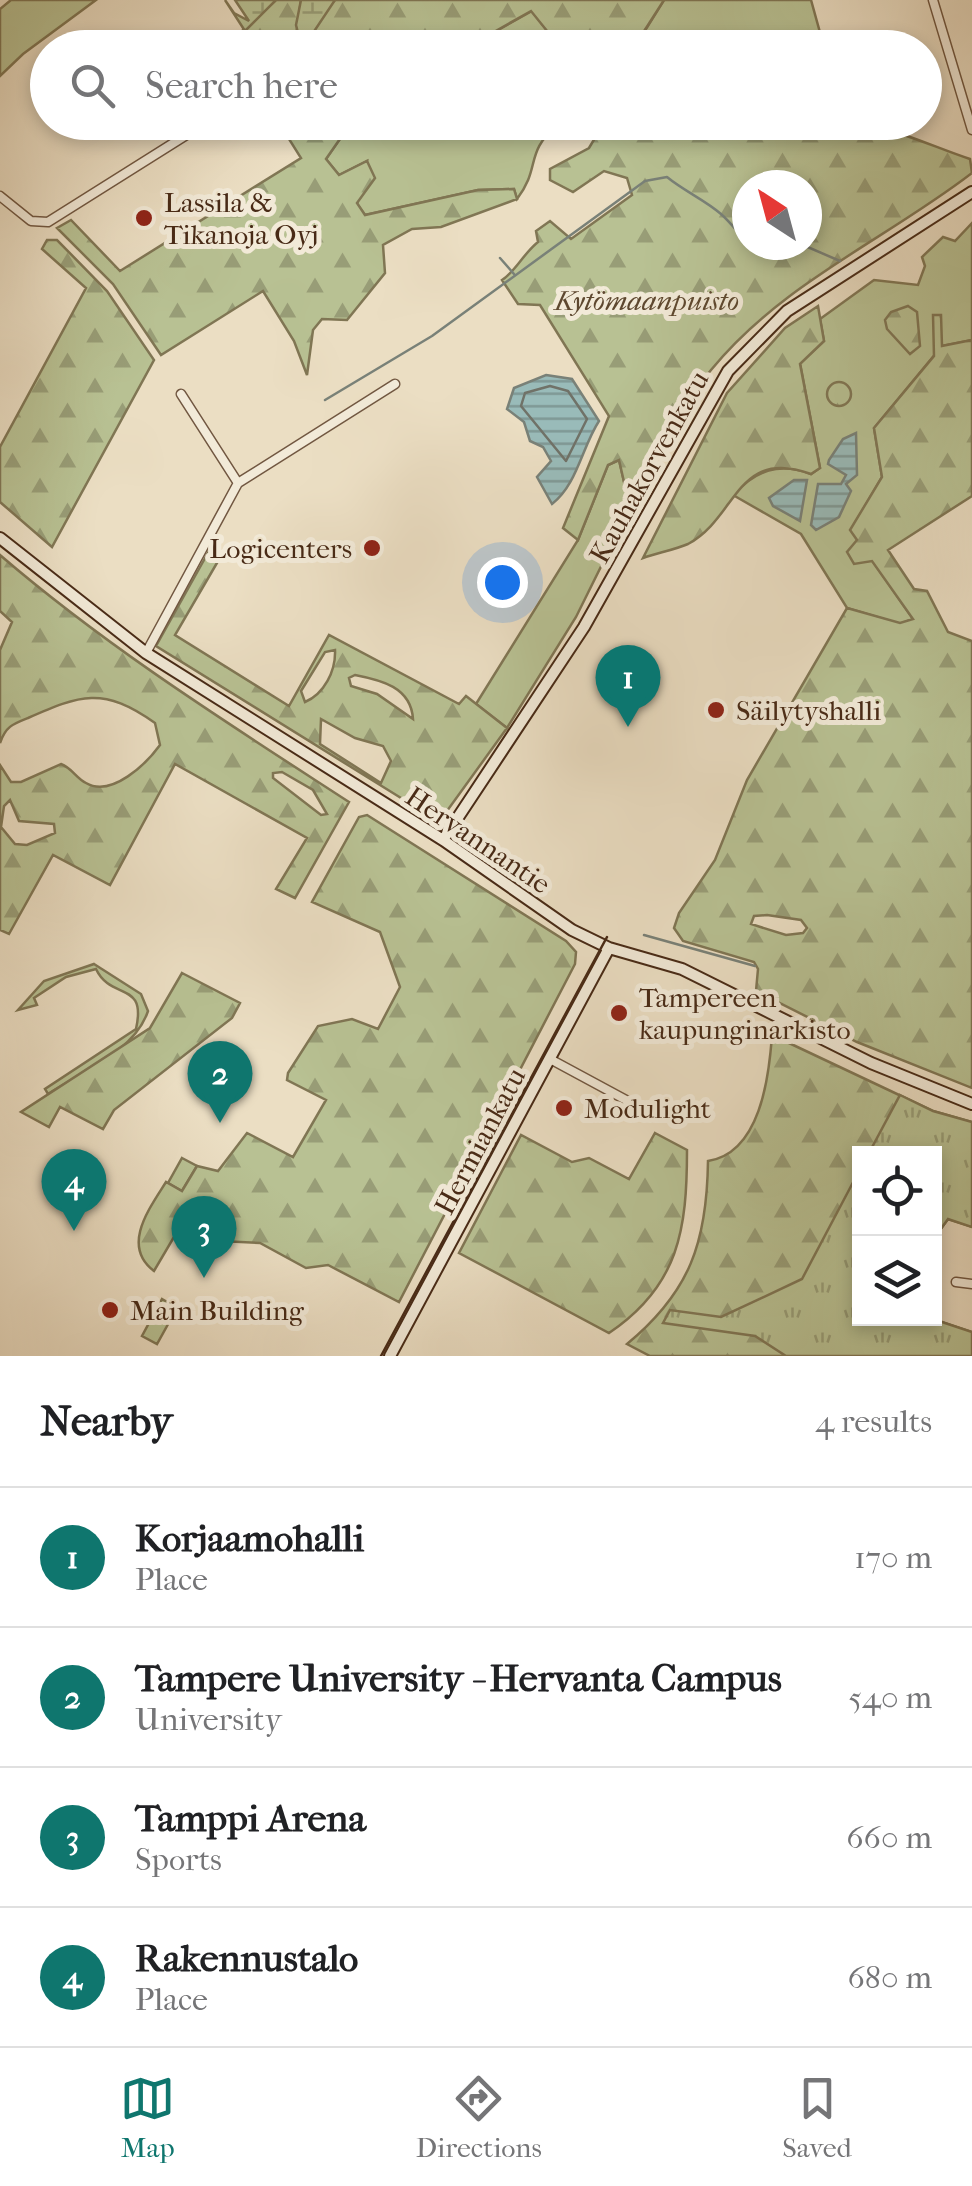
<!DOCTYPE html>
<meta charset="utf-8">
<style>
body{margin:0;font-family:"IM FELL French Canon",serif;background:#f6f6f6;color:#202124}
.controls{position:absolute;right:30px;bottom:30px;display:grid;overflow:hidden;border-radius:0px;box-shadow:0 5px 15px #0003}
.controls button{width:90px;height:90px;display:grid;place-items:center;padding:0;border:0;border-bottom:2px solid #e0e0e0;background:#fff;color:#202124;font:50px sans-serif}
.compass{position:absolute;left:732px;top:170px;width:90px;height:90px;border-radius:50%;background:#fff;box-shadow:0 5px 15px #0003;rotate:324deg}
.you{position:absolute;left:502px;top:582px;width:35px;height:35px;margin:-25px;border:8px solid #fff;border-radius:50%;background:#1a73e8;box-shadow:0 0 0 15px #1a73e833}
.badge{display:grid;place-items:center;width:65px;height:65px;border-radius:50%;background:#0f766e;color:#fff;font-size:32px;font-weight:700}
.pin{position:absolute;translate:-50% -82px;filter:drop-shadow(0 2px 5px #0008)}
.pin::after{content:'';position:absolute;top:52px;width:35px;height:30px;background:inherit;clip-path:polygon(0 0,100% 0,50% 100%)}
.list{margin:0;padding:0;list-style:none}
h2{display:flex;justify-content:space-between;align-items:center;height:130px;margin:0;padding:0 40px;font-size:42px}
h2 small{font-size:32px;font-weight:400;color:#757577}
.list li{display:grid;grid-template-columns:65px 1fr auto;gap:30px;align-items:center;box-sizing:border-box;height:140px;padding:0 40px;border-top:2px solid #e0e0e0}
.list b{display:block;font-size:38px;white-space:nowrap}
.list p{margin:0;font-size:32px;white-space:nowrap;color:#757577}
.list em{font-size:32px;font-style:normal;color:#757577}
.icon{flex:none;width:55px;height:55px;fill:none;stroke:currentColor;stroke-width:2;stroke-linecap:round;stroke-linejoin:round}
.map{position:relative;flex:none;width:972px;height:1356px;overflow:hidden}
.search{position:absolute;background:#fff;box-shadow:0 5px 15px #0003;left:30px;right:30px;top:30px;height:110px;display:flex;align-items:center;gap:25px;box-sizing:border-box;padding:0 35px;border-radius:55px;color:#757577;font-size:38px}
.sheet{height:690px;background:#fff}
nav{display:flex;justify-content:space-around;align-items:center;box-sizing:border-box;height:140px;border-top:2px solid #e0e0e0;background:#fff;font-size:28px;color:#757577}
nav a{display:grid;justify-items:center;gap:5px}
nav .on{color:#0f766e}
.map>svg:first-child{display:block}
.grass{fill:#b8c193;stroke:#807654;stroke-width:2.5}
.forest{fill:url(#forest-firs);stroke:#807654;stroke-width:2.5;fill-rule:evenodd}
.wetland{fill:url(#wetland-marsh);stroke:#807654;stroke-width:2.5}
.park{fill:url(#park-tufts);stroke:#807654;stroke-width:2.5}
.water{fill:url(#water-rules);stroke:#798178;stroke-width:2.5}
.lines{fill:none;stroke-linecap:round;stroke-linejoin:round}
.shore{stroke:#707268;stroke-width:2.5}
.stream{stroke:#798178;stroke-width:2.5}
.street-casing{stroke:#715741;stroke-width:11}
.secondary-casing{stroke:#482a16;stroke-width:14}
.street{stroke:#f2ead8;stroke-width:8}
.secondary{stroke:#f2ead8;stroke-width:10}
.tram{stroke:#482a16;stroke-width:2.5}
.poi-dot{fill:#8f2418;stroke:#f2ead8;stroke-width:4}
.labels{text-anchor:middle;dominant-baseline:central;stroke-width:10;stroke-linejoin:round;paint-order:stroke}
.poi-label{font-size:28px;fill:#482a16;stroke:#f2ead8;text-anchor:start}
.park-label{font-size:28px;font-style:italic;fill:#5e482f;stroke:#f2ead8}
.street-label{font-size:28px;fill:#482a16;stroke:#f2ead8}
</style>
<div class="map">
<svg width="972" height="1356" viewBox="0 0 972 1356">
<defs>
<pattern id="forest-firs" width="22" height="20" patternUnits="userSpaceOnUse" patternTransform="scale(2.5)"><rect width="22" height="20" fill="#b8c193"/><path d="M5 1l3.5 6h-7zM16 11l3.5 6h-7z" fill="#989d77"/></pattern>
<pattern id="wetland-marsh" width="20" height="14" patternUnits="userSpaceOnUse" patternTransform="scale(2.5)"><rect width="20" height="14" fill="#b8c193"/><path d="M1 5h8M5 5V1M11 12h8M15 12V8" fill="none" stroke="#989d77"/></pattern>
<pattern id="park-tufts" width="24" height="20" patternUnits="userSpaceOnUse" patternTransform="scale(2.5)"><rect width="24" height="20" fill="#b8c193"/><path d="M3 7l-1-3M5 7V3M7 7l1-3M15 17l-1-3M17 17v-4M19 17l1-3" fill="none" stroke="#989d77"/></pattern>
<pattern id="water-rules" width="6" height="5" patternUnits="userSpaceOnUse" patternTransform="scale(2.5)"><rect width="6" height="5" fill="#99bbb9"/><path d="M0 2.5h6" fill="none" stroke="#7f9895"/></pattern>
</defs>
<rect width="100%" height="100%" fill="#ebdec3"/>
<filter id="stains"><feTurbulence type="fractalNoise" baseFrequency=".002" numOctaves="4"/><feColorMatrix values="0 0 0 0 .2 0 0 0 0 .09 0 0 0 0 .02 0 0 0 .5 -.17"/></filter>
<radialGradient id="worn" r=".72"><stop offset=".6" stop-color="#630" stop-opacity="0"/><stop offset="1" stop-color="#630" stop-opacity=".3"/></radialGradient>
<!-- grass -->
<path class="grass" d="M11,0H96L23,54L0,76V9Z
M664,0H811L824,47H666L641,37Z
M532,11L560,47L443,48L471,45Z
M351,123H559C523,154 542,166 517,199L514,189L478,190L365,215L357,204L367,161L339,175L326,159Z
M972,223V340L942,346L874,428L882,477L851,530L913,619L900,624L847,608L801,534L733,495C756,470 779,462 811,474L820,468L800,363L824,341L820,319L874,280L918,285L925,266L922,257L943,237L955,241Z
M619,460L630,508L576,617L507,728L476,704L578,540L608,465Z
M94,964L141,994L148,1011C135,1051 82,1072 48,1094L45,1089L136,1029C147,980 111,1001 96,969L66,977L34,998L37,1005L18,1010L44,981Z
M182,1158L197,1166L182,1191L168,1183Z
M162,1299L177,1308L157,1344L142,1336Z"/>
<!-- forest -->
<path class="forest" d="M276,0H301L296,36L335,0H664L641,36L666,47H560L531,11L471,45L257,47L243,30Z
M789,122L795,131C845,102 920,143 970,159L972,173C885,240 782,283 711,370C678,410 656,463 630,508L619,460L608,465L578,540L563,528L609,416L540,305L518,304L502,280C516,271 523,254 538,242L536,231L550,221L571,239L632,195L627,178L604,171L573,192L550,180V169L589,148L604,123ZM747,185H807V245H747Z
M279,123H351L326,159L339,175L367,161L375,178L357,203L365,215L478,190L514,189L517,199L441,227L412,229L383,245L385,273L347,320L322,319L313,330L307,375L294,341L263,291L161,355L113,284L57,228L71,220L120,271L301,158Z
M47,240H57L107,291L154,360L52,547L0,502V447L86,288L42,249Z
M818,306L824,341L800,364L820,468L811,474C736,447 738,517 688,544C674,550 657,553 643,558L727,393L785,328Z
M908,306L917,312L920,346L910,354L887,329L885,320L891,312Z
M933,315H941L942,346L972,340V496L888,550L914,589L927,591L948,632L972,641V1088L857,1042L756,991L758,969L754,962L683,941L674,928L679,913L715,860L747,780L847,608L900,623L913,619L872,561L854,564L847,552L857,540L850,530L882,477L874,428L934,356ZM767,915L801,920L807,928L803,933L786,935L751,924L754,916Z
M827 394a12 12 0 1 1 24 0a12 12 0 1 1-24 0Z
M209,551L221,556L175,635L289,706L329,635L459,704L466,696L507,728L447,811L430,816L156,646ZM335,650C336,671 324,694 305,702L301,691L325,652ZM355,675C381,680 411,687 413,719L377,694L351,686L349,678ZM321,719L355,738L383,746L391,761L381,783L320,744Z
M0,555C108,648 229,724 349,802L295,898L276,889L307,838L175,764L110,885L53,855L9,934L0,930V765L11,782H21L61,764C72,768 76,778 86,783C112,798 147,763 160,745L155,723C103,686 80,695 28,718C13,724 6,726 0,743V650L12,622L0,611ZM282,772L313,790L327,814L321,815L273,778V773ZM10,800L19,821L54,824L55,833L27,845L15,844L1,827L4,806Z
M367,815L566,941L576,952L575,964L399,1302L328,1265L306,1268L260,1243L220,1241L217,1245L181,1225L154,1271C121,1246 149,1209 166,1182L182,1191L197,1166L218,1171L247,1133L293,1157L326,1100L287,1080L288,1073L318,1026L352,1019L378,1029L400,987L380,932L312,902L359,817Z
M182,973L240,1003L232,1018L114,1110L103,1129L60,1107L49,1127L21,1112L150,1028Z
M772,1035L933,1111L972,1122V1227L948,1219L935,1237L934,1154H860V1318L933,1319L972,1332V1356H650L627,1344C690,1292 707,1242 708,1161C760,1153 769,1078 772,1035Z
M655,1133L687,1150C687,1229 679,1286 609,1333L459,1253L521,1135L572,1162L589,1158L629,1179Z"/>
<!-- wetland -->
<path class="wetland" d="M225,0L234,13L249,21L235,0H276L245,31Z
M301,0H335L311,36L300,41L296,25Z"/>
<!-- park -->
<path class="park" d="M900,1095L933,1111L972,1122V1227L948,1219L935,1237L934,1154L869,1153Z
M859,1171L860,1318L933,1319L972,1332V1356H786L755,1336L663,1323L670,1310L721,1317L802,1279Z"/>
<!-- water -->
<path class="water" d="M546,375L572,379L599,421C582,447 577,485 552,504L537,477L551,461L543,447L530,441L524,422L507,409L514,388Z
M856,433L857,475L846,484L851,491L839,517L816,530L811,525L818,484H841L846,475L828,464L829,460L843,439Z
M794,480H807L800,521L773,506L769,498Z"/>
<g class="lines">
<!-- shore -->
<path class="shore" d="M550,386L568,391L587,419L566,461L521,406L525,393Z"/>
<!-- stream -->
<path class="stream" d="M803,245L840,261
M500,258L514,274
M325,400L432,336L645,181L667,177C684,191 705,200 721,214C747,237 757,272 799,245
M644,935L755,966"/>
<defs>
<path id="street" d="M933,0L972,130
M0,196L31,221L48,222L207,122
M181,394L238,483
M146,653L238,483L395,384
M550,1059L652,1114
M956,1282L972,1284"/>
<path id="secondary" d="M0,538L146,653L443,840L572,930L609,948L682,969L871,1063L972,1104
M443,840L584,627L728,371L787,311L972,192
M390,1356L609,948"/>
</defs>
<!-- street casing -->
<use href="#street" class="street-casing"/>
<!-- secondary casing -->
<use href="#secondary" class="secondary-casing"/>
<!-- street -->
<use href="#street" class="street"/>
<!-- secondary -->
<use href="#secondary" class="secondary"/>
<!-- tram -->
<path class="tram" d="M381,1356L607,937"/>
</g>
<!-- markers -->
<g class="poi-dot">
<circle cx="144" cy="218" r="10"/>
<circle cx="372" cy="548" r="10"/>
<circle cx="716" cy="710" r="10"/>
<circle cx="619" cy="1013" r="10"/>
<circle cx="564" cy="1108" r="10"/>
<circle cx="110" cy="1310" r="10"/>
</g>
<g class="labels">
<!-- poi labels -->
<g class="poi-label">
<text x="164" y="202">Lassila &amp;<tspan x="164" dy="32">Tikanoja Oyj</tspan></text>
<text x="352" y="548" text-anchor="end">Logicenters</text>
<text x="736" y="710">Säilytyshalli</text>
<text x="639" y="997">Tampereen<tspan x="639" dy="32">kaupunginarkisto</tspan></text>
<text x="584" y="1108">Modulight</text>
<text x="130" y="1310">Main Building</text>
</g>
<!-- park labels -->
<g class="park-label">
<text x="647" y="300">Kytömaanpuisto</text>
</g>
<!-- street labels -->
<g class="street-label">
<text transform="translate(649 467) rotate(-61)">Kauhakorvenkatu</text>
<text transform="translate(478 840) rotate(34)">Hervannantie</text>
<text transform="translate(480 1141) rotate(-62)">Hermiankatu</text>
</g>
</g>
<rect width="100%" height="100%" filter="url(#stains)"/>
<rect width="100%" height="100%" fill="url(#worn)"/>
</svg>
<div class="controls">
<button><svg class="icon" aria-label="locate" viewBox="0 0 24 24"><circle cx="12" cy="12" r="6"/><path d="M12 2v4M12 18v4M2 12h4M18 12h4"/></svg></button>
<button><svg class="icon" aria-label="layers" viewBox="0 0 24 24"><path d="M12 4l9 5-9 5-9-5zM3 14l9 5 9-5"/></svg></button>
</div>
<svg class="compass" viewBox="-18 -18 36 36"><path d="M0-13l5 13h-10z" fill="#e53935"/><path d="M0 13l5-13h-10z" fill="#757577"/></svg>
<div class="you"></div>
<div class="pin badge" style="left:628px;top:727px">1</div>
<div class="pin badge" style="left:220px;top:1123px">2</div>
<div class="pin badge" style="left:204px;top:1278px">3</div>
<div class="pin badge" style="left:74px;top:1231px">4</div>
<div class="search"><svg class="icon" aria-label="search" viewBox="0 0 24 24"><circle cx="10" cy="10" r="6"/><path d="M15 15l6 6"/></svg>Search here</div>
</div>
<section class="sheet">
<h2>Nearby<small>4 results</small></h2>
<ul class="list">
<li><span class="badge">1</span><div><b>Korjaamohalli</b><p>Place</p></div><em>170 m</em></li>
<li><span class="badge">2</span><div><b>Tampere University - Hervanta Campus</b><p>University</p></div><em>540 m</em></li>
<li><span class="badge">3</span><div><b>Tamppi Arena</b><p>Sports</p></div><em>660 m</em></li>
<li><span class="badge">4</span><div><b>Rakennustalo</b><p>Place</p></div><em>680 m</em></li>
</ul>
</section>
<nav>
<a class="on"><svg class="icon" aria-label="map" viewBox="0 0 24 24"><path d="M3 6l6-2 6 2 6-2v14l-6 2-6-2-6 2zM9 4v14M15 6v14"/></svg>Map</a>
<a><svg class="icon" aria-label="directions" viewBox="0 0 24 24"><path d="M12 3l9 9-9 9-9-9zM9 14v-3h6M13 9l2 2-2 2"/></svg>Directions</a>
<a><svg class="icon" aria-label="saved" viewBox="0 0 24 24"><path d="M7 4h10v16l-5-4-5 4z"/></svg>Saved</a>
</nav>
